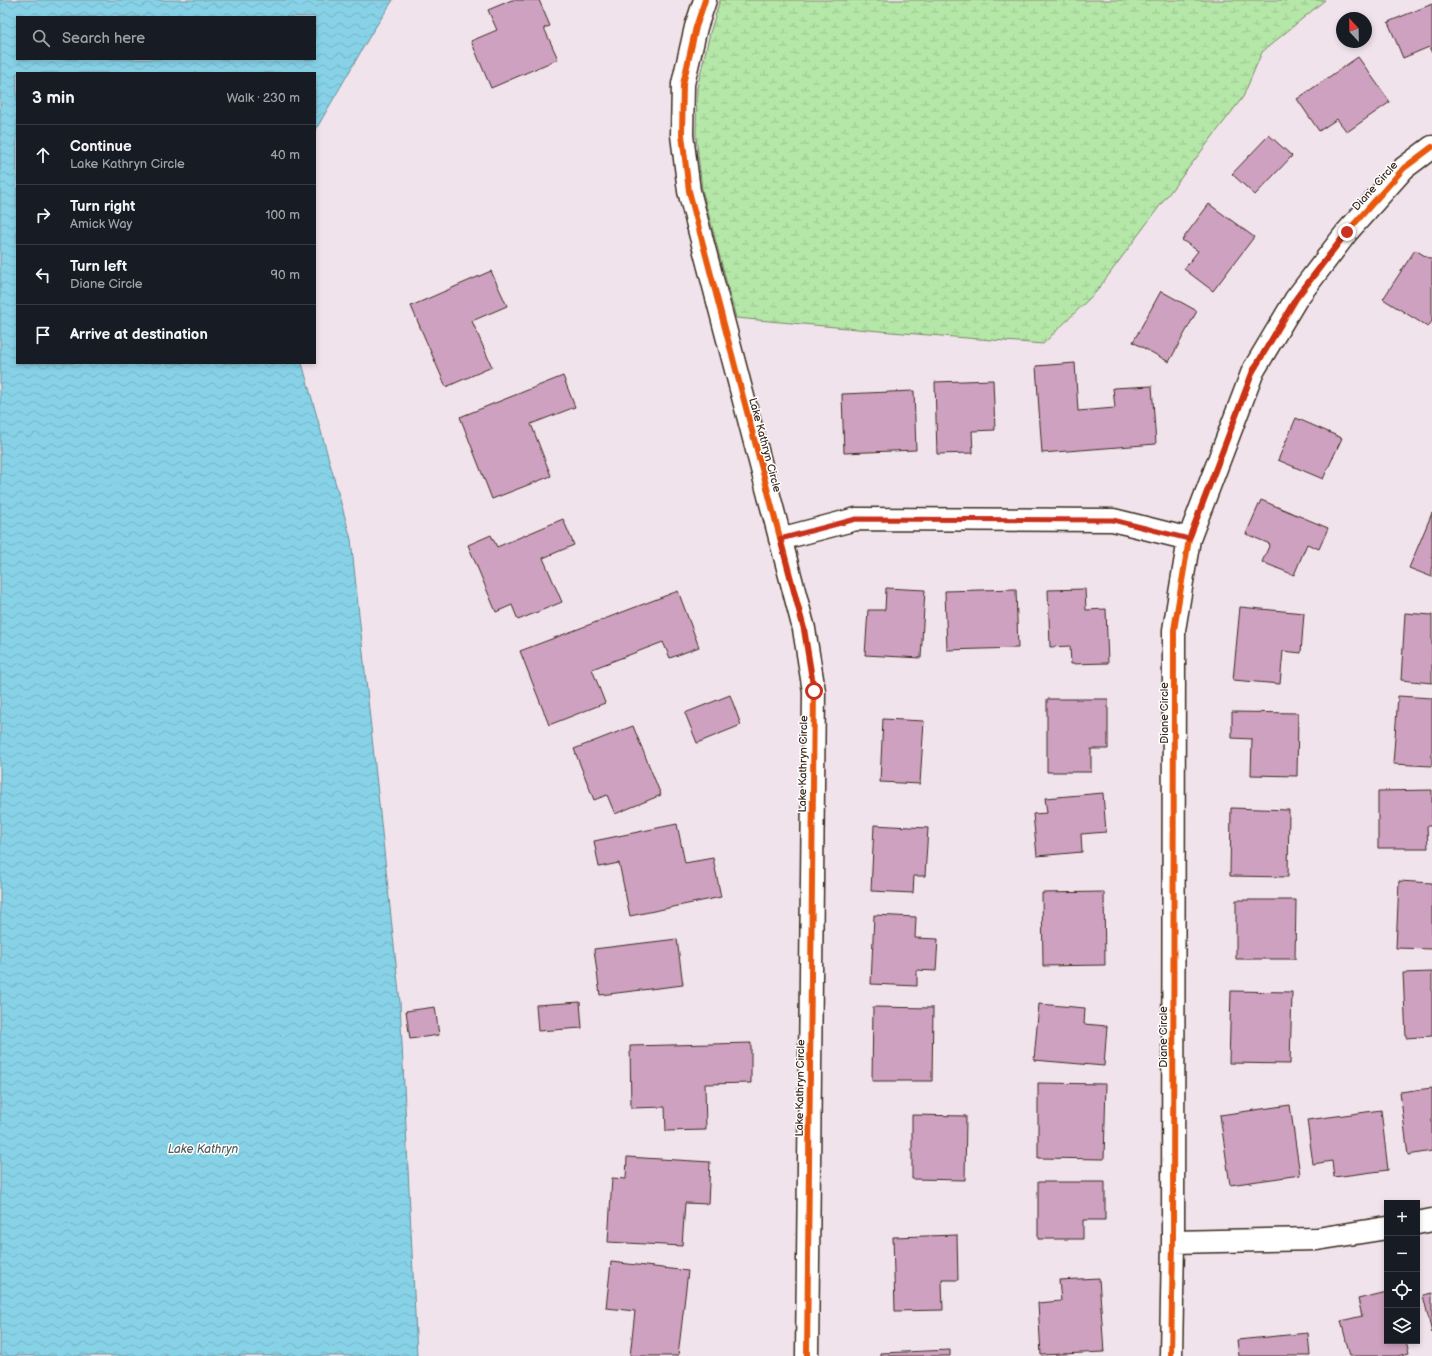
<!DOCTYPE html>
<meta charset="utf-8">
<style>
body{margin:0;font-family:"Balsamiq Sans",sans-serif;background:#20242c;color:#f1f3f6}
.controls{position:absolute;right:12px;bottom:12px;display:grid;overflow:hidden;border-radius:0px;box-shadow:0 2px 6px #0003}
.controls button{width:36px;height:36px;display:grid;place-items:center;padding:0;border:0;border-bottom:1px solid #363941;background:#171b24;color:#f1f3f6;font:20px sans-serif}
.compass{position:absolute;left:1336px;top:12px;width:36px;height:36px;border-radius:50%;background:#171b24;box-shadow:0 2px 6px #0003;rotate:338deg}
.stop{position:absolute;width:12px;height:12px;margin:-9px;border:3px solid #c8321e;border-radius:50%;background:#fff}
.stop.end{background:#c8321e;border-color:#fff;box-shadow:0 1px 4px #0008}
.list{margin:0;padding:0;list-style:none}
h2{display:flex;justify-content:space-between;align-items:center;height:52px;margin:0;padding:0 16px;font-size:17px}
h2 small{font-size:13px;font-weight:400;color:#9ea1a6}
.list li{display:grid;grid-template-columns:26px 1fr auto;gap:12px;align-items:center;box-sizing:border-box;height:60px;padding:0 16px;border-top:1px solid #363941}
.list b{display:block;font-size:15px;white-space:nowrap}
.list p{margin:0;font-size:13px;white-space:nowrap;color:#9ea1a6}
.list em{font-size:13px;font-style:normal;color:#9ea1a6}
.icon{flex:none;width:22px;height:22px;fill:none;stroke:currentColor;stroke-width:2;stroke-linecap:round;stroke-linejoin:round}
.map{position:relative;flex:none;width:1432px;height:1356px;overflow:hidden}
.search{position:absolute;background:#171b24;box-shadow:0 2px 6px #0003;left:16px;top:16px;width:300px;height:44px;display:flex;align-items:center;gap:10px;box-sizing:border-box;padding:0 14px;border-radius:0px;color:#9ea1a6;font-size:15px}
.panel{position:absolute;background:#171b24;box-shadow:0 2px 6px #0003;left:16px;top:72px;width:300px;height:292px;border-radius:0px}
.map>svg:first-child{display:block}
.wetland{fill:url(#wetland-marsh);stroke:#788863}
.water{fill:url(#water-waves);stroke:#698f97;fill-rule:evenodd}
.building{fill:#cfa1c1;stroke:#3b2a1e}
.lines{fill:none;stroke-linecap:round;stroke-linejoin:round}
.street-casing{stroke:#3b2a1e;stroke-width:25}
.street{stroke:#fff;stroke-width:22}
.cycleway-casing{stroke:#fff;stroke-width:8}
.cycleway{stroke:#e8590c;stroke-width:6}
.route{stroke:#c8321e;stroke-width:5}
.labels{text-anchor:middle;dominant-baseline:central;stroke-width:3;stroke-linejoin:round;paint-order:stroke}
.street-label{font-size:11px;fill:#3b2a1e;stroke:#fff}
.water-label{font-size:12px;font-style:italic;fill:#525c5a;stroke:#fff}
</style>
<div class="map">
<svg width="1432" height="1356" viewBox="0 0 1432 1356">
<defs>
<pattern id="wetland-marsh" width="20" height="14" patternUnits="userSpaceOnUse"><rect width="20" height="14" fill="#b4e7a8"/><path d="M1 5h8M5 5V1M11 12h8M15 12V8" fill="none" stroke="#9cc690"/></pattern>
<pattern id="water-waves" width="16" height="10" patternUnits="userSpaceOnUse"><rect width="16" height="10" fill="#87d2e7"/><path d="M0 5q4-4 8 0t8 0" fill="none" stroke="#75b4c6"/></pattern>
</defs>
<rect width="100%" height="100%" fill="#f1e3ec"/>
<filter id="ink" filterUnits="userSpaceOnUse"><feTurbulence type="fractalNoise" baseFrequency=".025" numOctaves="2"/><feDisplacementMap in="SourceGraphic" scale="8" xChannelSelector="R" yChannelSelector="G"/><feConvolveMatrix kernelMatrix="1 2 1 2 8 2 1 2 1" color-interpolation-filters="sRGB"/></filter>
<g filter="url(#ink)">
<!-- wetland -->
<path class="wetland" d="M720,0H1325L1262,52L1243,97L1167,196L1096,292L1043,344L891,332L736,318L702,189L696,136L697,88L710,33Z"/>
<!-- water -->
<path class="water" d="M0,0H393L371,34L315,131V73H17V363H302L351,539L400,1002L417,1356H0ZM17,17H315V59H17Z"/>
<!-- building -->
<path class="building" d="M512,0H539L550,26L544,28L558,59L491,88L471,41L497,30L488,10Z
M1432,4V53L1429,47L1403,58L1388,22Z
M1358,57L1390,102L1347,132L1337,119L1319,131L1297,99Z
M1269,135L1292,156L1255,195L1232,174Z
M1209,204L1254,237L1213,291L1184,269L1198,251L1182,240Z
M1415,250L1432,260V321L1428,327L1383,299Z
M491,271L507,306L472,321L492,367L446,387L411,306Z
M1161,291L1197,311L1169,362L1133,342Z
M1075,363L1078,411L1115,408L1113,388L1152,386L1156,444L1042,453L1036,366Z
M563,376L575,407L531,424L551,476L492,499L460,417Z
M993,380L995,430L972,431L973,453L937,454L935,382Z
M914,391L916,450L844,453L842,394Z
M1296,418L1342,438L1323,479L1278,460Z
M1261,500L1328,528L1319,549L1307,544L1294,575L1262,562L1270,544L1246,534Z
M1432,513V577L1409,568Z
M563,519L574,545L543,558L562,602L518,620L512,605L496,612L468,545L491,535L497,547Z
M886,588L925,590L921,658L865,655L868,610H885Z
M1016,589L1018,648L947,650L945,591Z
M1085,589L1086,610L1106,609L1108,663L1071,664L1070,646L1050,647L1048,590Z
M678,591L699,647L670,658L663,642L592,669L605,703L549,725L520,651Z
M1240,607L1304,613L1301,653L1283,651L1280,684L1233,680Z
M1405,613L1432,615V683L1401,680Z
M730,695L741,725L697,743L685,713Z
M1398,696L1432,698V766L1393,764Z
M1047,699H1108V749H1091V772H1047Z
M1232,712L1298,713L1297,776L1251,775L1252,739L1232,738Z
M883,719L924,721L920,784L880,782Z
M633,726L661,795L615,814L607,795L594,800L574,749Z
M1432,790V826H1427L1428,848H1378V791Z
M1103,793L1106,832L1081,834L1082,852L1037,856L1033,814L1047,813L1045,798Z
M1231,808L1289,810L1288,877L1230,876Z
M677,824L685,863L713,858L721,897L630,916L619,863L599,867L594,841Z
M874,825L928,828L925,876H914L913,893L871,891Z
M1399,881L1432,883V949L1396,948Z
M1104,892L1105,965L1043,966L1042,893Z
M1236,900H1296L1295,959H1236Z
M874,915L916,917L915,938L938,939L936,971L917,970V986L871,984Z
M677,939L683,985L600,995L594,949Z
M1432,972V1036L1406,1038L1403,973Z
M1231,991L1292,992L1290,1064L1229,1063Z
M580,1002L582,1028L538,1031L536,1005Z
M1039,1004L1085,1008L1084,1024L1107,1026L1104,1066L1034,1060Z
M435,1007L439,1035L410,1039L406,1011Z
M873,1007L933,1008L932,1081H872Z
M751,1043V1083L705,1084L706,1130L666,1131L665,1107L631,1108L630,1046Z
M1038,1083L1106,1084L1104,1159L1038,1158Z
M1432,1088V1151L1408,1155L1400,1092Z
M1290,1105L1300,1175L1230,1185L1220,1115Z
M1381,1110L1388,1170L1334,1177L1332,1161L1313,1164L1307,1120Z
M912,1115L966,1116L965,1180L912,1179Z
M627,1157L710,1162L708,1204L685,1203L682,1246L608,1242L612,1178L626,1179Z
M1038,1182H1105V1220H1083V1239H1038Z
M957,1235L958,1280H942L943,1310L895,1311L893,1237Z
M611,1262L688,1271L678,1356H630L635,1311L606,1308Z
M1099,1278L1104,1352L1041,1355L1038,1303L1061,1301L1059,1280Z
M1387,1292V1341H1406L1409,1353L1397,1356H1350L1341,1321L1362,1316L1358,1299Z
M1432,1293V1333L1423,1295Z
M1308,1333L1310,1356H1239L1237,1340Z
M950,1350V1356H880V1353Z"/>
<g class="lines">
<defs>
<path id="street" d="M705,0L696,27L683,84L682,135L689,191L804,629L814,691L807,1356
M780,539L856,519L1113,520L1189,539
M1417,1223L1432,1220
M1173,1242L1317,1239L1387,1228
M1171,1356L1173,1242L1174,630L1189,539L1253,371L1296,299L1347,232L1404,168L1432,147"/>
</defs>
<!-- street casing -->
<use href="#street" class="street-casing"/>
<!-- street -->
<use href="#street" class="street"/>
<defs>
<path id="cycleway" d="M705,0L696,27L683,84L682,135L689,191L804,629L814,691L807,1356
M1171,1356L1173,1242L1174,630L1189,539L1253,371L1296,299L1347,232L1404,168L1432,147"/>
</defs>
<!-- cycleway casing -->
<use href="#cycleway" class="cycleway-casing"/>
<!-- cycleway -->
<use href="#cycleway" class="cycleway"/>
</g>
</g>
<g class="lines" filter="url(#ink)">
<!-- route -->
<path class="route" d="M814,691L804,629L780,539L856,519L1113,520L1189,539L1253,371L1296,298L1347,232"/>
</g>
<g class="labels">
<!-- street labels -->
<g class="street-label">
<text transform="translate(1375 186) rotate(-48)">Diane Circle</text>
<text transform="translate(765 445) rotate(75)">Lake Kathryn Circle</text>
<text transform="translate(1164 713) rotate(-90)">Diane Circle</text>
<text transform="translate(803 764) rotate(-89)">Lake Kathryn Circle</text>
<text transform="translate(1163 1037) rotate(-90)">Diane Circle</text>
<text transform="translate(800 1088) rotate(-89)">Lake Kathryn Circle</text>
</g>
<!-- water labels -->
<g class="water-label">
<text x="203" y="1149">Lake Kathryn</text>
</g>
</g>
</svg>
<div class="controls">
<button>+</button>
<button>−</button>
<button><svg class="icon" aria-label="locate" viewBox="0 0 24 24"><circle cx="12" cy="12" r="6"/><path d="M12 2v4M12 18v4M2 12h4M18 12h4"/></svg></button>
<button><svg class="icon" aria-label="layers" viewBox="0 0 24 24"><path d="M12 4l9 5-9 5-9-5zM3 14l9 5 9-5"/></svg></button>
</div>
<svg class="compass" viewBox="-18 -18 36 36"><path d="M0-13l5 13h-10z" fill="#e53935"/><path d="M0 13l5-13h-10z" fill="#9ea1a6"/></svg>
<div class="stop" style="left:814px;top:691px"></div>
<div class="stop end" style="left:1347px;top:232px"></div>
<div class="search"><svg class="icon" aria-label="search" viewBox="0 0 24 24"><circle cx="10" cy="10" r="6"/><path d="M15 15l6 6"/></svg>Search here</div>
<section class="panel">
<h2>3 min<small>Walk · 230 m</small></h2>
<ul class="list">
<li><svg class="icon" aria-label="ahead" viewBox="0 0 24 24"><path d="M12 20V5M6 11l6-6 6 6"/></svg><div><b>Continue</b><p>Lake Kathryn Circle</p></div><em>40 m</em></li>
<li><svg class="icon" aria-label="right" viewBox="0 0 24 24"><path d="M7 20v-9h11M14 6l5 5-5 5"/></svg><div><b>Turn right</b><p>Amick Way</p></div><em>100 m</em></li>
<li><svg class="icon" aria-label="left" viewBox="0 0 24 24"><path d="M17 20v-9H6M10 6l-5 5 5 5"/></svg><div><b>Turn left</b><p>Diane Circle</p></div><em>90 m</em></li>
<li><svg class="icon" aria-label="arrive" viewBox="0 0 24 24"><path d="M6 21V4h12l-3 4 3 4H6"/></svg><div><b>Arrive at destination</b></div></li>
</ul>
</section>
</div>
